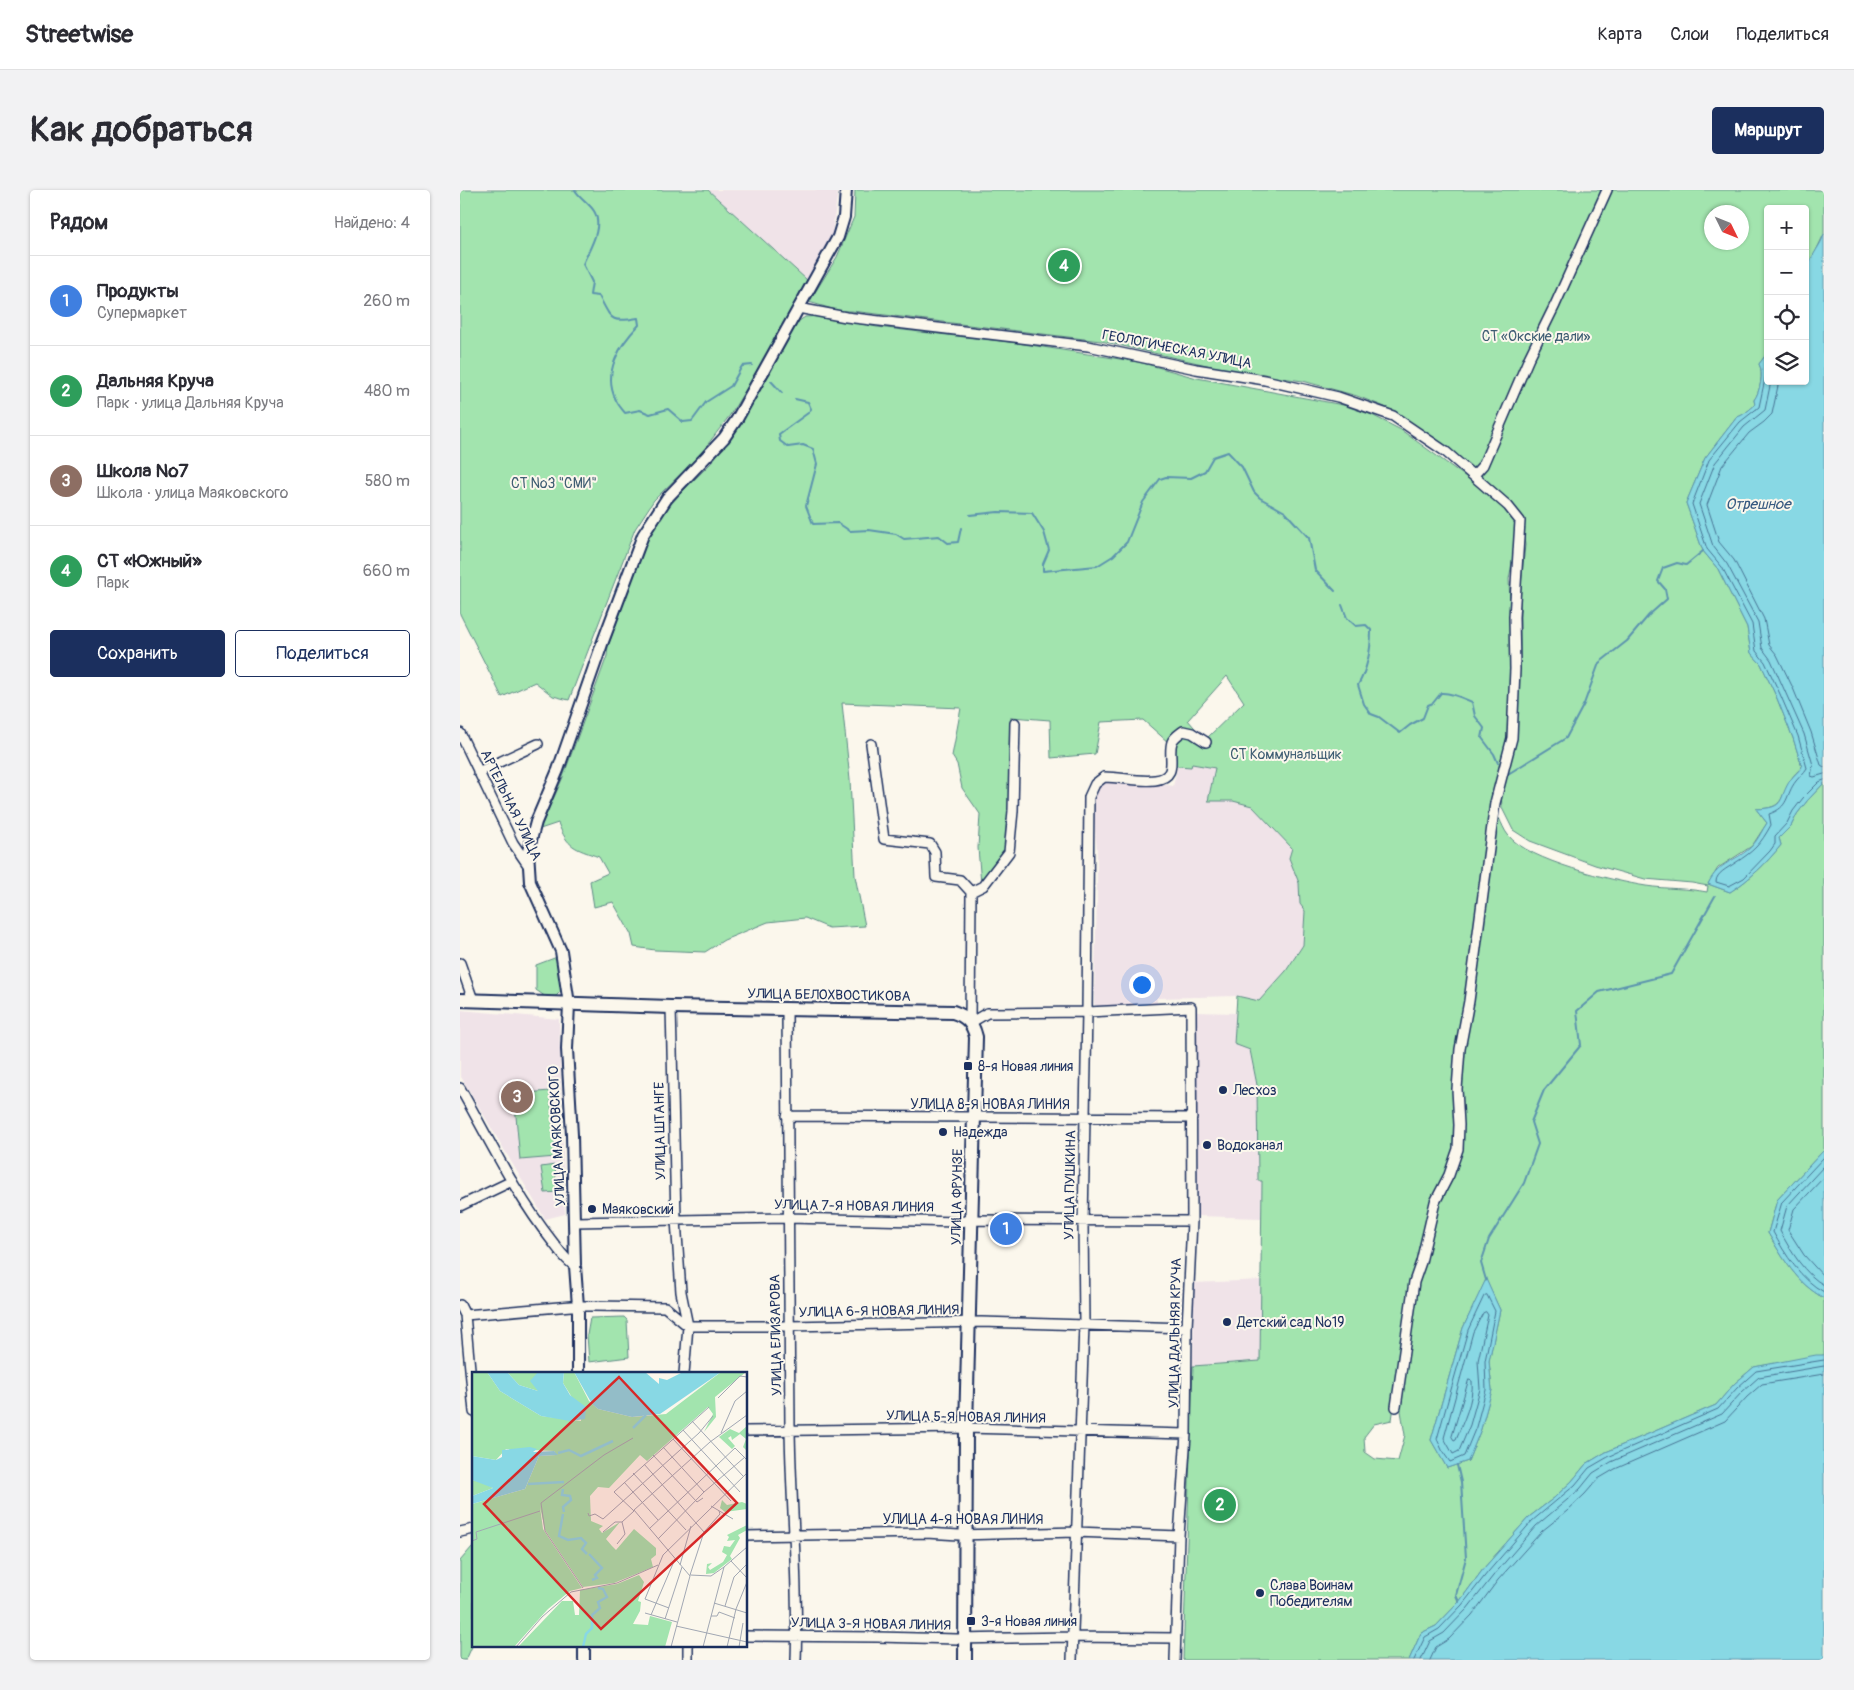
<!DOCTYPE html>
<html lang="ru">
<meta charset="utf-8">
<style>
body{margin:0;font-family:Pangolin,sans-serif;background:#f2f2f3;color:#2b2b33}
.controls{position:absolute;right:15px;top:15px;display:grid;overflow:hidden;border-radius:5px;box-shadow:0 1px 4px #0004}
.controls button{width:45px;height:45px;display:grid;place-items:center;padding:0;border:0;border-bottom:1px solid #e1e1e2;background:#fff;color:#2b2b33;font:25px sans-serif}
.compass{position:absolute;left:1244px;top:15px;width:45px;height:45px;border-radius:50%;background:#fff;box-shadow:0 1px 4px #0004;rotate:133deg}
.you{position:absolute;left:681px;top:794px;width:18px;height:18px;margin:-12px;border:4px solid #fff;border-radius:50%;background:#1a73e8;box-shadow:0 0 0 8px #1a73e833}
.badge{display:grid;place-items:center;width:32px;height:32px;border-radius:50%;background:#1b2f5e;color:#fff;font-size:16px;font-weight:700}
.pin{position:absolute;translate:-50% -50%;border:2px solid #fff;box-shadow:0 1px 5px #0006}
.list{margin:0;padding:0;list-style:none}
h2{display:flex;justify-content:space-between;align-items:center;height:65px;margin:0;padding:0 20px;font-size:21px}
h2 small{font-size:16px;font-weight:400;color:#7c7c81}
.list li{display:grid;grid-template-columns:32px 1fr auto;gap:15px;align-items:center;box-sizing:border-box;height:90px;padding:0 20px;border-top:1px solid #e1e1e2}
.list b{display:block;font-size:19px;white-space:nowrap}
.list p{margin:0;font-size:16px;white-space:nowrap;color:#7c7c81}
.list em{font-size:16px;font-style:normal;color:#7c7c81}
.actions{display:flex;gap:10px;padding:15px 20px}
.actions a{flex:1;padding:11px 0;border:1px solid #1b2f5e;border-radius:5px;text-align:center;font-size:18px;color:#1b2f5e}
.actions .main{background:#1b2f5e;color:#fff}
.icon{flex:none;width:28px;height:28px;fill:none;stroke:currentColor;stroke-width:2;stroke-linecap:round;stroke-linejoin:round}
.map{position:relative;flex:none;width:1364px;height:1470px;overflow:hidden;border-radius:5px}
header{display:flex;align-items:center;gap:30px;box-sizing:border-box;height:70px;padding:0 25px;background:#fff;border-bottom:1px solid #e1e1e2}
header strong{font-size:24px}
nav{display:flex;gap:28px;margin-inline-start:auto;font-size:18px}
.intro{display:flex;align-items:center;justify-content:space-between;box-sizing:border-box;height:120px;padding:0 30px}
h1{margin:0;font-size:35px}
.button{padding:12px 22px;border-radius:5px;background:#1b2f5e;color:#fff;font-size:18px;font-weight:700}
main{display:flex;gap:30px;padding:0 30px}
aside{flex:1;background:#fff;border-radius:5px;box-shadow:0 1px 4px #0004}
.map>svg:first-child{display:block}
.built{fill:#f0e3e8}
.green{fill:#a2e4ae;stroke:#5e8a86;fill-rule:evenodd}
.water{fill:#88d8e4;stroke:#5c94ae}
.lines{fill:none;stroke-linecap:round;stroke-linejoin:round}
.shore{stroke:#477394;stroke-width:1}
.stream{stroke:#5c94ae;stroke-width:2}
.minor-casing{stroke:#1b2f5e;stroke-width:12}
.tertiary-casing{stroke:#1b2f5e;stroke-width:14}
.secondary-casing{stroke:#1b2f5e;stroke-width:16}
.minor{stroke:#fbf7ec;stroke-width:9}
.tertiary{stroke:#fbf7ec;stroke-width:10}
.secondary{stroke:#fbf7ec;stroke-width:12}
.poi-dot{fill:#1b2f5e;stroke:#fbf7ec;stroke-width:2}
.labels{text-anchor:middle;dominant-baseline:central;stroke-width:4;stroke-linejoin:round;paint-order:stroke}
.park-label{font-size:14px;fill:#3d5c72;stroke:#fbf7ec}
.street-label{font-size:14px;fill:#1b2f5e;stroke:#fbf7ec}
.poi-label{font-size:14px;fill:#1b2f5e;stroke:#fbf7ec;text-anchor:start}
.water-label{font-size:15px;font-style:italic;fill:#365980;stroke:#fbf7ec}
.inset-river{fill:none;stroke:#88d8e4;stroke-width:2.5}
.inset-road{fill:none;stroke:#a1a7b3;stroke-width:1}
.view{fill:#d62828;fill-opacity:0.15;stroke:#d62828;stroke-width:2.5}
.inset-edge{fill:none;stroke:#1b2f5e;stroke-width:2.5}
</style>
<header>
<strong>Streetwise</strong>
<nav><a>Карта</a><a>Слои</a><a>Поделиться</a></nav>
</header>
<div class="intro"><h1>Как добраться</h1><a class="button">Маршрут</a></div>
<main>
<aside>
<h2>Рядом<small>Найдено: 4</small></h2>
<ul class="list">
<li><span class="badge" style="background:#3f7fe0">1</span><div><b>Продукты</b><p>Супермаркет</p></div><em>260 m</em></li>
<li><span class="badge" style="background:#2e9e5b">2</span><div><b>Дальняя Круча</b><p>Парк · улица Дальняя Круча</p></div><em>480 m</em></li>
<li><span class="badge" style="background:#8d6e63">3</span><div><b>Школа №7</b><p>Школа · улица Маяковского</p></div><em>580 m</em></li>
<li><span class="badge" style="background:#2e9e5b">4</span><div><b>СТ «Южный»</b><p>Парк</p></div><em>660 m</em></li>
</ul>
<div class="actions"><a class="main">Сохранить</a><a>Поделиться</a></div>
</aside>
<div class="map">
<svg width="1364" height="1470" viewBox="0 0 1364 1470">
<rect width="100%" height="100%" fill="#fbf7ec"/>
<filter id="ink" filterUnits="userSpaceOnUse"><feTurbulence type="fractalNoise" baseFrequency=".02" numOctaves="2"/><feDisplacementMap in="SourceGraphic" scale="10" xChannelSelector="R" yChannelSelector="G"/><feConvolveMatrix kernelMatrix="1 2 1 2 8 2 1 2 1" color-interpolation-filters="sRGB"/></filter>
<g filter="url(#ink)">
<!-- built -->
<path class="built" d="M248,0H378L371,51L347,90Z
M732,574L756,578L748,611H773L792,616L832,658L829,668L839,692L840,714L845,721L843,755L826,781L799,811L777,806L697,808V814L640,818L634,814L637,709V660L634,630V604L637,595L646,588L692,592L713,596L718,576L731,577Z
M0,820L99,829L105,1024L85,1029L0,885Z
M735,822L776,823L774,854L790,860L797,895L798,991H802L801,1028L737,1026Z
M802,1090L800,1172L733,1176L734,1093Z"/>
<!-- green -->
<path class="green" d="M0,0H248L347,90L304,170L270,225L239,266L194,310L175,339L109,510L93,506L75,492L42,507L0,424Z
M395,0H1364V44L1353,67L1345,79V19H1308V162L1299,174C1304,183 1300,202 1294,210L1295,215C1291,218 1283,226 1277,227L1245,268L1226,313L1243,361L1258,379L1287,437L1291,463L1301,474L1316,506L1333,548L1342,577C1338,581 1333,585 1331,590C1318,609 1326,618 1296,619L1307,633L1292,656L1258,678L1248,694L1270,702C1289,690 1307,673 1321,655L1319,648L1331,636L1337,624L1347,611L1364,593V960L1317,1010L1308,1043C1323,1068 1337,1094 1364,1108V1165L1294,1177L1274,1194L1256,1215L1146,1262L1126,1274L1112,1291L1094,1308L1069,1327L1024,1378L999,1412L976,1436L961,1443L949,1470H723L733,1176L800,1171L802,991H798L797,895L790,860L774,854L777,806L799,811L826,781L843,755L845,721L840,714L839,693L829,668L832,658L792,616L773,611H748L755,578L732,574L731,577L718,576L709,572V553L683,530L641,532L635,564L591,568L590,530L551,527V609L546,659L521,694L518,658L520,624L502,598L497,574L492,566L501,518L382,513L390,590L395,686L405,736L369,738L345,728L308,732L264,750L245,762L195,760L174,757L171,744L153,712L134,717L130,691L148,683L139,667C114,658 108,658 98,633L80,639L103,587L147,466L148,456L186,352L200,327L219,305L251,273L274,242L301,195L310,184L312,177L336,133L345,127L360,126L417,137L557,153L679,172L737,188L883,215L912,225L941,240L1042,313L1055,329L1054,362L1049,389L1051,445V497L1047,551L1032,619L1015,739L1011,784L1000,840L994,891L996,954L991,971L984,988L976,1000L968,1021L962,1057L952,1092L932,1230L914,1234L904,1247L905,1262L915,1269L938,1271L945,1245L940,1215L948,1141L976,1017L990,991L999,964L1000,938L999,899L1001,866L1015,783L1036,629L1039,628C1042,634 1044,640 1048,645C1068,671 1154,691 1186,696C1206,699 1227,698 1247,702L1248,696L1232,693L1185,689L1135,675L1070,651L1053,640L1042,618L1041,602L1054,551L1060,478V406L1065,355L1061,325L1017,282L951,233L925,217L897,206L843,191L773,181L641,151L392,121H379L349,112L377,67L394,27ZM1252,22H1282V52H1252ZM767,486L784,512L745,550L728,530ZM1026,1090L1040,1120L1029,1171L1032,1200L1021,1239L1008,1271L987,1278L971,1250L1003,1138Z
M97,767L102,800L96,806L86,807L76,800V775Z
M90,901L96,967L60,970L54,904Z
M95,975L97,1002L85,1003L81,977Z
M164,1127L167,1130L169,1167L129,1172L127,1145L130,1128Z
M12,1357H14V1452L6,1470H0V1371Z"/>
<!-- water -->
<path class="water" d="M1364,44V593L1347,611L1337,624L1331,636L1319,648L1321,655C1307,673 1289,690 1270,702L1248,694C1259,671 1276,672 1292,656C1298,650 1302,640 1307,633L1296,619C1328,618 1317,609 1331,589C1334,585 1339,581 1342,577L1333,548L1316,506L1301,474L1291,463L1287,437L1258,379L1243,361L1226,313L1245,268L1277,227C1283,226 1291,218 1295,215L1294,210C1300,202 1304,183 1299,174L1308,162V191H1345V79L1361,52Z
M1364,960V1108C1337,1094 1323,1068 1308,1043L1317,1010Z
M1026,1089L1040,1120L1029,1171L1032,1200L1021,1239L1008,1271L987,1278L971,1250L1003,1138Z
M1356,1165H1364V1470H949L961,1443L976,1436L999,1412L1024,1378L1069,1327L1094,1308L1112,1291L1126,1274L1146,1262L1256,1215L1274,1194L1294,1177Z"/>
<g class="lines">
<!-- shore -->
<path class="shore" d="M1308,170L1305,174L1306,184L1299,217L1280,232L1249,270L1232,314L1247,359L1262,377L1292,434L1296,461L1305,472L1320,504L1338,546L1347,578C1344,583 1340,586 1336,591C1325,605 1330,617 1309,624L1311,635C1300,655 1294,661 1275,673C1268,678 1256,683 1256,692L1269,696L1284,688L1310,661L1315,654V646L1327,633L1333,621L1343,608L1359,592L1364,590
M1311,191L1305,220L1284,237L1255,273L1239,314L1253,356L1267,374L1298,432L1302,458L1311,470L1344,544L1353,575L1351,586L1354,587L1364,584
M1319,191L1312,224L1304,232L1289,243L1262,276L1247,315L1259,352L1274,370L1304,429L1309,455L1317,465L1333,498L1351,542L1361,575L1364,577
M1364,967L1322,1012L1313,1042C1325,1064 1341,1090 1364,1102
M1364,976L1327,1016L1320,1041C1330,1060 1345,1085 1364,1095
M1364,987L1334,1019L1328,1040L1344,1065L1364,1087
M1027,1105L1035,1121L1025,1171L1026,1200L1016,1237L1004,1266L990,1272L983,1262L977,1249L1008,1140L1024,1106Z
M1026,1122L1028,1125L1018,1171L1020,1199L1010,1235L999,1261L993,1264L984,1248L1013,1142L1023,1123Z
M1009,1190L1012,1191C1014,1210 1003,1232 996,1249L994,1250L992,1247Z
M954,1470L965,1447L979,1439L1002,1415L1028,1382L1072,1331L1115,1295L1129,1278L1148,1267L1258,1219L1277,1198L1296,1181L1364,1170
M961,1470L970,1451L984,1443L1007,1419L1033,1386L1076,1336L1120,1299L1133,1283L1151,1272L1262,1224L1282,1202L1299,1187L1364,1176
M970,1470L976,1457L989,1449L1012,1425L1038,1390L1082,1341L1107,1321L1125,1304L1138,1289L1155,1279L1265,1231L1287,1207L1302,1194L1364,1184"/>
<!-- stream -->
<path class="stream" d="M115,0C120,8 129,13 134,21C144,37 129,59 123,74L132,92L130,105L139,106C152,130 150,133 178,128L179,135C160,154 142,183 156,210C158,215 162,219 165,223L180,220L190,224L208,219L223,232L232,231L246,212L271,196L282,176L292,175
M311,191L322,203
M335,209L348,212L351,219L348,223L319,244L320,251L328,257L343,255L353,259L357,274L346,316L353,334L378,333L390,341L409,340L436,344L444,349L479,346L488,353L498,352L501,338
M510,325L538,322L572,323L584,342L589,360L583,374V381L637,376L653,366L667,352L683,312L700,289L706,287L731,288L745,281L753,267L768,262L782,277L794,302L800,308L825,322L849,348L855,380L875,401
M882,415L887,428L896,436L906,435L911,440C911,459 908,478 898,495L904,514L911,524L919,527L940,543L950,535L963,528L968,515L973,513L981,503C991,502 1003,508 1012,512L1015,526L1024,538L1022,548L1034,564L1038,573
M1048,584L1106,548L1124,514L1139,473L1167,451L1189,425L1207,409L1205,399L1198,391L1203,378L1217,373L1226,375L1243,361
M1026,1090L1021,1073L1029,1049L1064,993L1078,954L1071,932L1084,900L1121,855L1117,821L1139,802L1211,784L1255,706
M997,1275L1001,1292L1006,1368L996,1405L999,1412"/>
<defs>
<path id="minor" d="M338,118L386,127L628,156L736,179L805,190L878,207L933,226L986,262L1048,316L1060,331L1054,427L1055,479L1052,548L1035,613L1009,811L1000,859L997,899L999,935L998,959L989,985L975,1012L961,1072L954,1092L936,1217
M1014,285L1023,275L1069,168L1095,115L1147,0
M0,543L53,653L68,675
M411,554L424,649L470,654L475,662L476,687L500,690L511,702L510,833
M18,582L78,554
M511,702L523,696L549,662L553,621L555,533
M0,773L13,810
M211,817L216,1030L221,1102L228,1136L224,1184
M327,819C327,959 328,1099 330,1239C331,1316 339,1393 336,1470
M510,833L527,823L627,822L731,817L732,1031L727,1138L726,1244L719,1346L715,1470
M0,898C29,949 55,1004 92,1051C99,1060 105,1070 115,1076
M327,926L732,928
M0,1016L52,991
M115,1032L328,1028L499,1032L512,1030L732,1031
M0,1115L5,1125L14,1222
M5,1125L111,1116H132L205,1117L228,1136H330L521,1132L727,1138
M286,1241L506,1238L726,1244
M0,1342L14,1339
M286,1346L466,1343L499,1345L616,1342L719,1346
M286,1446L417,1447L497,1449L612,1447L715,1448
M228,1456V1470
M612,1470L624,1135L623,1031L627,822L629,607L635,594L644,587C661,587 678,592 695,590C720,587 707,566 712,552C714,547 719,544 723,541L732,543L746,552"/>
<path id="tertiary" d="M118,1184V1116L115,1076L112,945L107,859L109,814L101,761L70,692L68,661L76,632L98,580L142,454L183,345L207,308L264,248L277,229L378,47L384,27L386,0
M124,1456V1470"/>
<path id="secondary" d="M0,810L211,817L493,822C506,826 513,833 516,847L506,1238L505,1470"/>
</defs>
<!-- minor casing -->
<use href="#minor" class="minor-casing"/>
<!-- tertiary casing -->
<use href="#tertiary" class="tertiary-casing"/>
<!-- secondary casing -->
<use href="#secondary" class="secondary-casing"/>
<!-- minor -->
<use href="#minor" class="minor"/>
<!-- tertiary -->
<use href="#tertiary" class="tertiary"/>
<!-- secondary -->
<use href="#secondary" class="secondary"/>
</g>
</g>
<!-- markers -->
<g class="poi-dot">
<rect x="503" y="871" width="10" height="10" rx="2.5"/>
<circle cx="763" cy="900" r="5"/>
<circle cx="483" cy="942" r="5"/>
<circle cx="747" cy="955" r="5"/>
<circle cx="132" cy="1019" r="5"/>
<circle cx="767" cy="1132" r="5"/>
<circle cx="800" cy="1403" r="5"/>
<rect x="506" y="1426" width="10" height="10" rx="2.5"/>
</g>
<g class="labels">
<!-- park labels -->
<g class="park-label">
<text x="1076" y="146">СТ «Окские дали»</text>
<text x="94" y="293">СТ №3 "СМИ"</text>
<text x="826" y="564">СТ Коммунальщик</text>
</g>
<!-- street labels -->
<g class="street-label">
<text transform="translate(717 159) rotate(11)">ГЕОЛОГИЧЕСКАЯ УЛИЦА</text>
<text transform="translate(51 615) rotate(64)">АРТЕЛЬНАЯ УЛИЦА</text>
<text transform="translate(369 805) rotate(1)">УЛИЦА БЕЛОХВОСТИКОВА</text>
<text x="530" y="914">УЛИЦА 8-Я НОВАЯ ЛИНИЯ</text>
<text transform="translate(200 941) rotate(-91)">УЛИЦА ШТАНГЕ</text>
<text transform="translate(97 946) rotate(-93)">УЛИЦА МАЯКОВСКОГО</text>
<text transform="translate(610 995) rotate(-89)">УЛИЦА ПУШКИНА</text>
<text transform="translate(497 1007) rotate(-89)">УЛИЦА ФРУНЗЕ</text>
<text transform="translate(394 1016) rotate(1)">УЛИЦА 7-Я НОВАЯ ЛИНИЯ</text>
<text transform="translate(419 1121) rotate(-1)">УЛИЦА 6-Я НОВАЯ ЛИНИЯ</text>
<text transform="translate(715 1143) rotate(-89)">УЛИЦА ДАЛЬНЯЯ КРУЧА</text>
<text transform="translate(316 1145) rotate(-91)">УЛИЦА ЕЛИЗАРОВА</text>
<text transform="translate(506 1227) rotate(1)">УЛИЦА 5-Я НОВАЯ ЛИНИЯ</text>
<text x="503" y="1329">УЛИЦА 4-Я НОВАЯ ЛИНИЯ</text>
<text transform="translate(411 1434) rotate(1)">УЛИЦА 3-Я НОВАЯ ЛИНИЯ</text>
</g>
<!-- poi labels -->
<g class="poi-label">
<text x="518" y="876">8-я Новая линия</text>
<text x="773" y="900">Лесхоз</text>
<text x="493" y="942">Надежда</text>
<text x="757" y="955">Водоканал</text>
<text x="142" y="1019">Маяковский</text>
<text x="777" y="1132">Детский сад №19</text>
<text x="810" y="1395">Слава Воинам<tspan x="810" dy="16">Победителям</tspan></text>
<text x="521" y="1431">3-я Новая линия</text>
</g>
<!-- water labels -->
<g class="water-label">
<text x="1298" y="314">Отрешное</text>
</g>
</g>
<!-- overview -->
<g transform="translate(12 1182)">
<rect width="275" height="275" fill="#fbf7ec"/>
<path d="M0,0H15L28,19L69,44L109,49L110,33L101,27L91,11L92,0H102L117,29L126,37L160,45L194,42L249,0H274L243,25L244,45L232,60L241,42L236,35L175,89L168,83L137,116L126,115L118,124L119,149L131,154L127,157L130,161L148,150L134,167L140,174L144,178L162,157L184,176V183L179,187L181,195L142,211L111,215L73,158L68,135L71,157L110,216L98,219L76,237L42,275H0V132L53,117L67,84L84,83L82,79L34,77L24,88L0,84ZM35,0H66V19L47,13ZM275,54V79L271,75L274,67L268,62L260,68L259,64L256,66L263,74L260,77L247,65L258,57L267,61ZM0,108L12,111L21,116L0,124ZM250,128L255,133L270,130L275,132V137L253,140L248,136ZM275,153V158L266,163L268,166L258,184L260,187L242,201L234,202L235,192L240,191L236,195L238,198L251,190L255,183L250,180L252,174L258,175L263,168L255,169L257,165L255,163ZM167,203L172,210L166,229L169,230L168,239L161,252L176,253L178,244L200,250L193,275H46L90,229H101L103,243H107L108,218L145,212Z" fill="#a2e4ae"/>
<path d="M15,0H35L47,13L66,19L58,9L66,0H92L91,11L98,23L114,35L113,47L98,49L69,44L28,19ZM102,0H173L187,12V6L195,8L211,0H249L188,42L160,45L126,37L120,32ZM58,75L65,77L61,80L82,79L86,83L67,84L53,117L0,132V124L21,116L0,108V84L24,88L30,85V78Z" fill="#88d8e4"/>
<path class="inset-river" d="M161,56L174,43M86,81L97,78L109,84L141,69M56,112L92,110M91,117L90,123L98,124L99,128L91,135L92,140M91,142L87,164L96,168L109,166L114,171L110,177L115,182M117,182L130,196L123,203L125,206L120,208M111,275L114,262L120,256V243L128,236L126,230L135,225L131,217L126,216"/>
<path class="inset-road" d="M246,26L268,4L275,5M220,49L271,104M211,58L268,120M249,61L263,29L275,19M201,67L259,129M191,75L232,120M181,83L225,130L231,126M172,92L232,160M161,101L214,158M152,110L186,148M239,134L261,147M247,139L248,142L232,160L218,203L239,204L252,195M116,141L117,144L123,142L131,147L227,61L241,44M177,157L263,76L275,88M131,160L143,150H150M186,167L232,120L273,85M0,169L5,167L4,160L68,139M145,172L153,162L150,150L162,139L142,120L237,35M259,189L275,206M208,193L219,154M111,216L73,159L69,131L132,83L161,66M242,231L275,241M253,234L262,205L275,192M197,236L173,227L191,183L275,101M173,241L205,250M179,243L203,187M239,244H245L247,240L263,246M193,247L210,195M204,254L275,270M44,275L70,245L99,220L145,211L186,193M199,275L218,204L162,138L238,70L275,43M231,275L252,195L275,175M255,275L264,237L275,210M267,275L271,251"/>
<path class="view" d="M147,5L265,131L129,257L12,132Z"/>
<rect width="275" height="275" class="inset-edge"/>
</g>
</svg>
<div class="controls">
<button>+</button>
<button>−</button>
<button><svg class="icon" aria-label="locate" viewBox="0 0 24 24"><circle cx="12" cy="12" r="6"/><path d="M12 2v4M12 18v4M2 12h4M18 12h4"/></svg></button>
<button><svg class="icon" aria-label="layers" viewBox="0 0 24 24"><path d="M12 4l9 5-9 5-9-5zM3 14l9 5 9-5"/></svg></button>
</div>
<svg class="compass" viewBox="-18 -18 36 36"><path d="M0-13l5 13h-10z" fill="#e53935"/><path d="M0 13l5-13h-10z" fill="#7c7c81"/></svg>
<div class="you"></div>
<div class="pin badge" style="left:546px;top:1039px;background:#3f7fe0">1</div>
<div class="pin badge" style="left:760px;top:1315px;background:#2e9e5b">2</div>
<div class="pin badge" style="left:57px;top:907px;background:#8d6e63">3</div>
<div class="pin badge" style="left:604px;top:76px;background:#2e9e5b">4</div>
</div>
</main>
